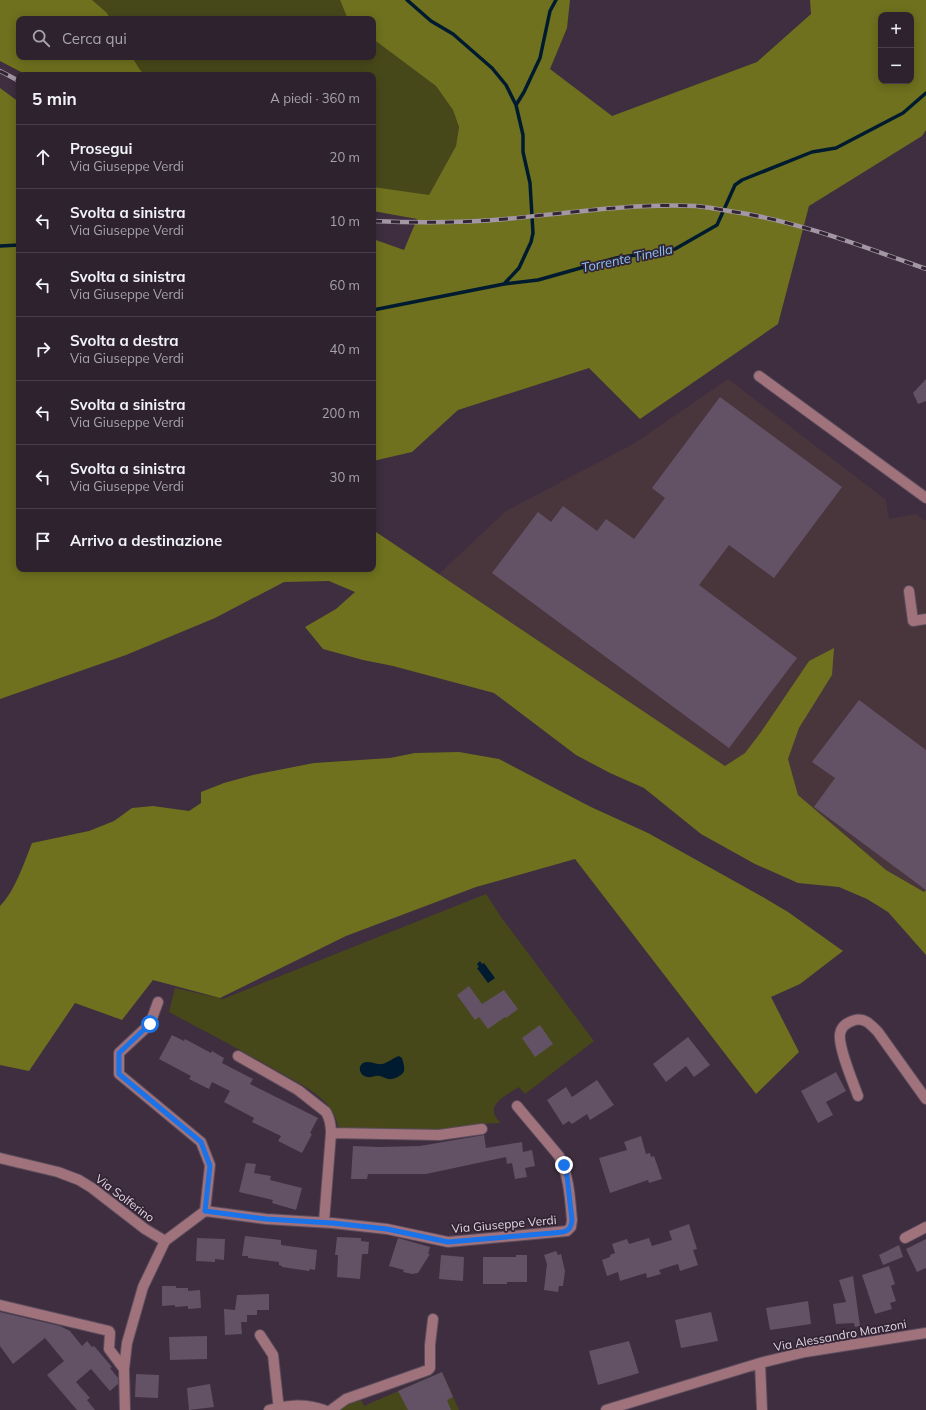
<!DOCTYPE html>
<html lang="it">
<meta charset="utf-8">
<style>
body{margin:0;font-family:Mulish,sans-serif;background:#3a2f3b;color:#f1f3f6}
.controls{position:absolute;right:12px;top:12px;display:grid;overflow:hidden;border-radius:8px;box-shadow:0 2px 10px #0003}
.controls button{width:36px;height:36px;display:grid;place-items:center;padding:0;border:0;border-bottom:1px solid #493f4b;background:#2e222f;color:#f1f3f6;font:20px sans-serif}
.stop{position:absolute;width:12px;height:12px;margin:-9px;border:3px solid #1a73e8;border-radius:50%;background:#fff}
.stop.end{background:#1a73e8;border-color:#fff;box-shadow:0 1px 4px #0008}
.list{margin:0;padding:0;list-style:none}
h2{display:flex;justify-content:space-between;align-items:center;height:52px;margin:0;padding:0 16px;font-size:17px}
h2 small{font-size:13px;font-weight:400;color:#a7a4aa}
.list li{display:grid;grid-template-columns:26px 1fr auto;gap:12px;align-items:center;box-sizing:border-box;height:64px;padding:0 16px;border-top:1px solid #493f4b}
.list b{display:block;font-size:15px;white-space:nowrap}
.list p{margin:0;font-size:13px;white-space:nowrap;color:#a7a4aa}
.list em{font-size:13px;font-style:normal;color:#a7a4aa}
.icon{flex:none;width:22px;height:22px;fill:none;stroke:currentColor;stroke-width:2;stroke-linecap:round;stroke-linejoin:round}
.map{position:relative;flex:none;width:926px;height:1410px;overflow:hidden}
.search{position:absolute;background:#2e222f;box-shadow:0 2px 10px #0003;left:16px;top:16px;width:360px;height:44px;display:flex;align-items:center;gap:10px;box-sizing:border-box;padding:0 14px;border-radius:8px;color:#a7a4aa;font-size:15px}
.panel{position:absolute;background:#2e222f;box-shadow:0 2px 10px #0003;left:16px;top:72px;width:360px;height:500px;border-radius:8px}
.map>svg:first-child{display:block}
.industrial{fill:#49363d}
.green{fill:#47481a}
.forest{fill:#6f711e;fill-rule:evenodd}
.water{fill:#001b2f}
.lines{fill:none;stroke-linecap:round;stroke-linejoin:round}
.stream{stroke:#001b2f;stroke-width:3.5}
.building{fill:#635265}
.minor-casing{stroke:#5b4c5c;stroke-width:12}
.minor{stroke:#a0737c;stroke-width:10}
.rail-casing{stroke:#a397a4;stroke-width:4.5}
.rail{stroke:#332435;stroke-width:3;stroke-dasharray:9;stroke-linecap:butt}
.route{stroke:#1a73e8;stroke-width:5}
.labels{text-anchor:middle;dominant-baseline:central;stroke-width:3.5;stroke-linejoin:round;paint-order:stroke}
.street-label{font-size:12px;fill:#e0d5e1;stroke:#332435}
.water-label{font-size:13px;font-style:italic;fill:#86c6f7;stroke:#332435}
</style>
<div class="map">
<svg width="926" height="1410" viewBox="0 0 926 1410">
<rect width="100%" height="100%" fill="#3e2e3f"/>
<!-- industrial -->
<path class="industrial" d="M728,379L886,500L889,519L916,514L924,520H926V890L924,892L886,870L798,795L788,759L799,728L832,675L809,661L761,732L745,753L725,766L439,574L506,511L635,443Z"/>
<!-- green -->
<path class="green" d="M0,0H340L347,17L349,19H19V57H373V39L436,86L453,110L459,127L456,146L429,195L373,211V75H27L0,61Z
M486,894L501,917L594,1041L525,1094L519,1087C505,1096 482,1106 501,1123C476,1123 453,1130 428,1130C399,1131 369,1129 339,1129C336,1118 333,1110 325,1102C312,1089 295,1081 279,1072C243,1051 206,1032 169,1012L175,988L223,999Z
M442,1372L459,1410H336L341,1406L360,1398L364,1406Z"/>
<!-- forest -->
<path class="forest" d="M0,0H92L107,13L110,19H19V57H132L140,70L145,75H27L0,61Z
M340,0H570L567,28L550,69L612,116L757,62L811,14L810,0H926V130L922,136L809,206L778,324L640,419L589,368L458,410L412,452L373,461V239L404,250L417,219L373,211V187L429,195L456,146L459,127L453,110L436,86L373,39V19H349L347,17ZM881,15H911V81H881Z
M0,88L19,102V569H373V530L725,766L745,753L761,732L809,661L834,648L832,675L799,728L788,759L798,795L886,870L924,892L926,890V955L888,912L867,899L839,887L798,883L755,864L701,834L644,788L610,773L576,755L494,693L393,666L363,660L323,649L305,627L336,609L355,592L329,581L284,582L215,618L126,655L0,699Z
M459,752L499,759L591,807L648,833L761,896L788,912L843,951L800,984L771,997L799,1052L756,1094L575,859L476,887L346,936L220,998L153,980L122,1020L75,1003L29,1071L0,1065V906C15,891 24,863 32,843L89,831L114,821L132,808L153,806L189,811L201,803V792L224,783L253,775L314,763L390,758L415,753Z"/>
<!-- water -->
<path class="water" d="M480,961L482,964L484,963L495,978L488,983L477,968L479,967L477,964Z
M399,1056L402,1058C403,1062 405,1067 404,1071C402,1076 393,1080 388,1079C385,1078 383,1077 380,1076C375,1075 371,1078 367,1077C360,1076 357,1067 363,1063C369,1060 375,1065 382,1064C388,1063 392,1058 399,1056Z"/>
<g class="lines">
<!-- stream -->
<path class="stream" d="M407,0L431,21L453,34L492,68L506,85L516,105L523,135V152L530,183L533,233L531,242L519,268L504,284
M516,105L524,92L540,58L550,11L556,0
M0,246L19,245
M373,310L504,284L538,280L616,258L675,249L717,225L735,185L742,180L812,152L836,148L903,113L926,93"/>
</g>
<!-- building -->
<path class="building" d="M926,379V401L918,404L913,393Z
M720,397L842,487L774,578L729,545L699,585L797,658L729,748L492,573L538,512L551,522L563,506L597,531L606,519L634,539L665,498L652,488Z
M859,700L926,750V890L814,807L835,778L812,762Z
M469,986L482,1004L504,990L518,1009L506,1018L505,1017L488,1029L479,1017L475,1020L457,995Z
M540,1025L553,1044L535,1057L522,1038Z
M172,1035L184,1041L185,1039L211,1053L212,1051L224,1058L222,1063L253,1079L250,1084L318,1118L310,1133L312,1134L302,1153L278,1141L281,1136L252,1122L254,1118L224,1102L230,1091L212,1082L209,1089L189,1079L191,1076L159,1059Z
M688,1037L710,1065L694,1077L686,1066L666,1082L653,1064Z
M836,1072L846,1091L826,1102L833,1115L818,1123L801,1091Z
M597,1080L614,1105L590,1120L587,1114L572,1124L569,1121L563,1125L547,1100L566,1087L572,1097Z
M484,1135L486,1148L522,1142L523,1152L532,1150L535,1166L525,1168L527,1177L515,1179L512,1163L507,1164L506,1157L426,1174H368L367,1179H351L353,1146L380,1147L420,1146Z
M641,1136L646,1154L650,1153L651,1157L654,1156L662,1179L649,1183L648,1180L610,1193L599,1158L627,1150L624,1142Z
M246,1163L256,1164L254,1173L271,1176L270,1180L302,1188L296,1210L272,1203L273,1200L239,1192Z
M689,1224L697,1249L693,1250L698,1265L680,1271L678,1264L659,1270L661,1274L647,1278L646,1273L620,1281L618,1272L607,1276L602,1260L610,1257V1255L615,1253L612,1244L627,1239L629,1244L649,1238L652,1246L672,1240L669,1231Z
M245,1236L281,1240V1245L317,1250L315,1270L310,1269L309,1271L282,1267V1266L279,1265V1262L248,1258V1256H242Z
M337,1237L361,1238V1241L369,1242L368,1254H362L360,1279L337,1277L338,1255H335Z
M197,1238L225,1239L224,1260L215,1259V1262L196,1261Z
M398,1238L430,1247L428,1254H430L418,1273L412,1274L403,1272L404,1270L389,1266Z
M926,1239V1268L917,1272L906,1249Z
M899,1245L903,1257L883,1265L879,1255Z
M556,1251L558,1255L561,1254L565,1271L563,1286H559L558,1292L544,1290L547,1264L544,1255Z
M441,1255L464,1257L463,1281L439,1279Z
M516,1255H527V1282H507V1284H483V1257H516Z
M889,1266L895,1284L891,1286L896,1301L890,1303L892,1309L875,1314L862,1275Z
M853,1276L860,1326L855,1327L854,1323L836,1324L833,1304L846,1302L839,1280Z
M162,1286H176V1288H188V1291L200,1290L201,1308L188,1309V1306L175,1307V1305L162,1306Z
M269,1294V1310H257V1315H247V1322H241L242,1334L225,1335L224,1309L235,1310L237,1295Z
M808,1301L811,1324L770,1330L766,1308Z
M0,1312L60,1326L70,1331L82,1346L87,1341L92,1347L94,1346L112,1367L110,1368L118,1378V1384L110,1391L91,1369L76,1382L90,1398L87,1400L95,1410H77L47,1375L64,1361L45,1338L13,1364L0,1346Z
M711,1312L718,1341L681,1348L675,1320Z
M207,1336V1359L170,1360L169,1337Z
M629,1341L639,1373L598,1385L589,1351Z
M442,1372L453,1397L447,1400L451,1410H408L398,1391Z
M136,1374L159,1375L158,1398L135,1397Z
M210,1384L214,1407L189,1410L187,1388Z"/>
<g class="lines">
<defs>
<path id="minor" d="M759,376L926,498
M909,591L913,621L926,619
M158,1002L150,1024L119,1053V1074L201,1142L210,1165L205,1211
M238,1056L298,1090L326,1112C330,1119 331,1125 331,1133L324,1222
M858,1096C853,1082 838,1047 840,1034C841,1026 848,1022 855,1020C865,1017 872,1026 878,1032L926,1099
M331,1133L439,1135L482,1129
M0,1158L58,1172L79,1180L92,1188L145,1229L165,1241
M905,1238L926,1227
M0,1305L109,1331L110,1333L109,1349L124,1369
M260,1335L273,1355L279,1410
M760,1363L762,1410
M125,1410L124,1369L127,1343L143,1287L165,1241L205,1211L266,1219L332,1223L387,1229L448,1242L567,1231L571,1227L572,1220C570,1198 569,1176 559,1156L517,1106
M269,1410C289,1405 304,1403 324,1410
M331,1410L346,1399L428,1370L430,1368V1345L433,1319
M606,1410L760,1363L805,1352L926,1333"/>
</defs>
<!-- minor casing -->
<use href="#minor" class="minor-casing"/>
<!-- minor -->
<use href="#minor" class="minor"/>
<defs>
<path id="rail" d="M0,71L19,81
M373,221C418,223 462,223 506,219C568,213 634,203 696,206C707,207 718,209 729,211C798,221 861,246 926,269"/>
</defs>
<!-- rail casing -->
<use href="#rail" class="rail-casing"/>
<!-- rail -->
<use href="#rail" class="rail"/>
</g>
<g class="lines">
<!-- route -->
<path class="route" d="M150,1024L119,1053V1074L201,1142L210,1166L205,1211L266,1219L332,1223L387,1229L448,1242L553,1233C563,1232 571,1233 572,1220L567,1176L564,1165"/>
</g>
<g class="labels">
<!-- street labels -->
<g class="street-label">
<text transform="translate(125 1198) rotate(37)">Via Solferino</text>
<text transform="translate(504 1224) rotate(-5)">Via Giuseppe Verdi</text>
<text transform="translate(840 1335) rotate(-10)">Via Alessandro Manzoni</text>
</g>
<!-- water labels -->
<g class="water-label">
<text transform="translate(627 258) rotate(-12)">Torrente Tinella</text>
</g>
</g>
</svg>
<div class="controls">
<button>+</button>
<button>−</button>
</div>
<div class="stop" style="left:150px;top:1024px"></div>
<div class="stop end" style="left:564px;top:1165px"></div>
<div class="search"><svg class="icon" aria-label="search" viewBox="0 0 24 24"><circle cx="10" cy="10" r="6"/><path d="M15 15l6 6"/></svg>Cerca qui</div>
<section class="panel">
<h2>5 min<small>A piedi · 360 m</small></h2>
<ul class="list">
<li><svg class="icon" aria-label="ahead" viewBox="0 0 24 24"><path d="M12 20V5M6 11l6-6 6 6"/></svg><div><b>Prosegui</b><p>Via Giuseppe Verdi</p></div><em>20 m</em></li>
<li><svg class="icon" aria-label="left" viewBox="0 0 24 24"><path d="M17 20v-9H6M10 6l-5 5 5 5"/></svg><div><b>Svolta a sinistra</b><p>Via Giuseppe Verdi</p></div><em>10 m</em></li>
<li><svg class="icon" aria-label="left" viewBox="0 0 24 24"><path d="M17 20v-9H6M10 6l-5 5 5 5"/></svg><div><b>Svolta a sinistra</b><p>Via Giuseppe Verdi</p></div><em>60 m</em></li>
<li><svg class="icon" aria-label="right" viewBox="0 0 24 24"><path d="M7 20v-9h11M14 6l5 5-5 5"/></svg><div><b>Svolta a destra</b><p>Via Giuseppe Verdi</p></div><em>40 m</em></li>
<li><svg class="icon" aria-label="left" viewBox="0 0 24 24"><path d="M17 20v-9H6M10 6l-5 5 5 5"/></svg><div><b>Svolta a sinistra</b><p>Via Giuseppe Verdi</p></div><em>200 m</em></li>
<li><svg class="icon" aria-label="left" viewBox="0 0 24 24"><path d="M17 20v-9H6M10 6l-5 5 5 5"/></svg><div><b>Svolta a sinistra</b><p>Via Giuseppe Verdi</p></div><em>30 m</em></li>
<li><svg class="icon" aria-label="arrive" viewBox="0 0 24 24"><path d="M6 21V4h12l-3 4 3 4H6"/></svg><div><b>Arrivo a destinazione</b></div></li>
</ul>
</section>
</div>
